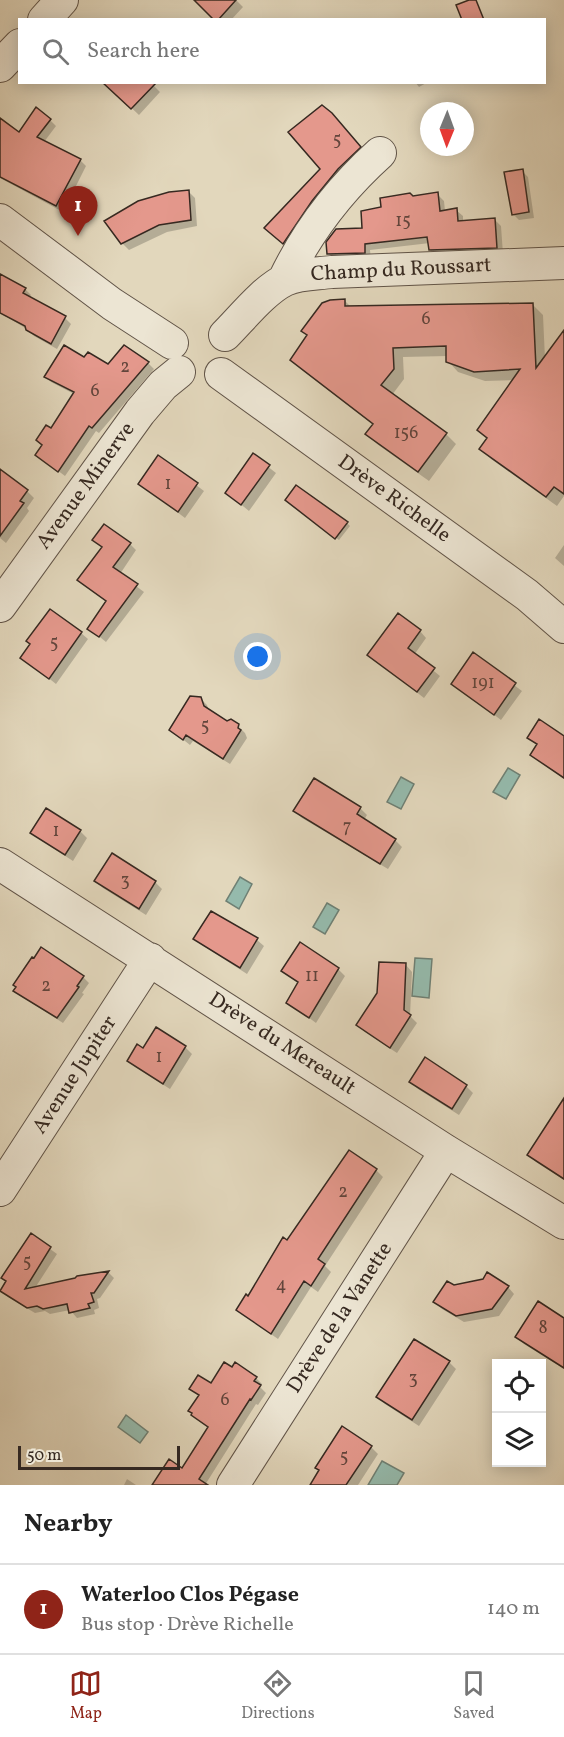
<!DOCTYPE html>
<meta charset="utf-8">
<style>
body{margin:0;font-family:Vollkorn,serif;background:#f6f6f6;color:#222}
.controls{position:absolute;right:18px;bottom:18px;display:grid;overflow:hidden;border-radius:0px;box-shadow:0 3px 15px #0003}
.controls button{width:54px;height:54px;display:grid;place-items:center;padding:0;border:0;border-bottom:2px solid #e0e0e0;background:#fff;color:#222;font:30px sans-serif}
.compass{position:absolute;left:420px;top:102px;width:54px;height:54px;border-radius:50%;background:#fff;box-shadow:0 3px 15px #0003;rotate:181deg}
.scale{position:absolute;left:18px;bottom:15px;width:162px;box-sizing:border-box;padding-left:6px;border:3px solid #362921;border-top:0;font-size:16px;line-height:21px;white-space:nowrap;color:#362921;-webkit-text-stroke:4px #ece5d3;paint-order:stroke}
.you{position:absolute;left:258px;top:657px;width:21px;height:21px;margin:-15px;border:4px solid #fff;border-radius:50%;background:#1a73e8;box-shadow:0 0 0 9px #1a73e833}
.badge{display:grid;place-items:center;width:39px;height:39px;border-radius:50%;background:#8f2418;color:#fff;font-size:20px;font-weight:700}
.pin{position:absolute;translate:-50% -50px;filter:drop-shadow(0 2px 3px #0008)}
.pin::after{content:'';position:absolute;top:32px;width:21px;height:18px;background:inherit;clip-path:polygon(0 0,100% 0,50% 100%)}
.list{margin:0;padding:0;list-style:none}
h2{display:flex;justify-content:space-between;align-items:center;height:78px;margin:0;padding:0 24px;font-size:26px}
h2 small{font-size:20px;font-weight:400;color:#767676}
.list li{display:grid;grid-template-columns:39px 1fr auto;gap:18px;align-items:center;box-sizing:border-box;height:90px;padding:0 24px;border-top:2px solid #e0e0e0}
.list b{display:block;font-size:22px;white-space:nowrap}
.list p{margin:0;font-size:20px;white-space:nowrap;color:#767676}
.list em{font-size:20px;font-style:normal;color:#767676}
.icon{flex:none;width:33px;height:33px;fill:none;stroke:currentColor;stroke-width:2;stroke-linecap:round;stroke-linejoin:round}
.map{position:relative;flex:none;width:564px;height:1485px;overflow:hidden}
.search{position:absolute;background:#fff;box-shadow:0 3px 15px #0003;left:18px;right:18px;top:18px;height:66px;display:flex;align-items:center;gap:15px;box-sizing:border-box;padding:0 21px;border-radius:0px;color:#767676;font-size:22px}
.sheet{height:168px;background:#fff}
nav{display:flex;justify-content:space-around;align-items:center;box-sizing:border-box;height:84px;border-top:2px solid #e0e0e0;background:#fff;font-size:16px;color:#767676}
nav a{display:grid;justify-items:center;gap:3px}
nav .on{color:#8f2418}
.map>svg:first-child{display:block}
.water{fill:#95baac;stroke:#6f8074;stroke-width:1.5}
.shadow{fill:#0003}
.building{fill:#e4988c;stroke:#362921;stroke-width:1.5}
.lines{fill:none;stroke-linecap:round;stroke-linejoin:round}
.minor-casing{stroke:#615448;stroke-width:34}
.minor{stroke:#ece5d3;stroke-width:32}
.labels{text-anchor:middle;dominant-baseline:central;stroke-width:4.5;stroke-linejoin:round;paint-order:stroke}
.number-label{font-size:18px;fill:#62453c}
.street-label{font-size:21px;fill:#362921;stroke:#ece5d3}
</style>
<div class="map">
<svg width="564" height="1485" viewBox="0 0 564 1485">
<rect width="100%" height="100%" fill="#e2d7bc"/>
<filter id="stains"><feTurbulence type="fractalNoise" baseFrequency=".00333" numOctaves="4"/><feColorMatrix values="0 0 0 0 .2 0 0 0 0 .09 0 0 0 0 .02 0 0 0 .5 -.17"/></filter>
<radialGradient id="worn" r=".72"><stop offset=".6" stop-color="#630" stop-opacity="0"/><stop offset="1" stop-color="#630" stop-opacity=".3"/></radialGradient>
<!-- water -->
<path class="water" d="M508,768L520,775L506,799L493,792Z
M401,777L414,784L401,809L387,802Z
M240,877L252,884L239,909L226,901Z
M327,903L339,910L325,934L313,927Z
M415,958L432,959L429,998L412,996Z
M126,1415L148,1432L140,1443L118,1427Z
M382,1461L404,1473L397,1485H368Z"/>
<!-- shadow -->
<path class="shadow" d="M195,0H236L243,7L231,20H216Z
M104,82H150L160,92L139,115Z
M415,82H428L419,87Z
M50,120L56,126L44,142L80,160L86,166L63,212L0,178V123L19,134Z
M337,121L365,153L289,249L272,234L322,169Z
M522,171L528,177L534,218L519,220L513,214Z
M188,191L195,198L197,226L167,232L129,250L122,243Z
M437,194L444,201L445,211L456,210L463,216V222L494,219L501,226L503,254L437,256L430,250V243L370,250L371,259L336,260L329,254L413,198Z
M0,273L25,289L31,295L29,298L65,318L71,324L57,349L34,336L27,329L0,313Z
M344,300L352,308L532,304L543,315L545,359L564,332V496L557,506L491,459L481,448L488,439L479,430L515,380L485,381L458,372L448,361V356L403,357L404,379L392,395L446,434L456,444L429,481L377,444L367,434L374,425L302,370L292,359Z
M85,360L108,366L148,363L154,369L99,433L96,431L65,476L37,455L74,394L51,382L46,376Z
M253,455L276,473L249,511L227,493Z
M159,457L204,491L185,518L140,484Z
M0,484L27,491L34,498L27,508L29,511L6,543L0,538Z
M290,503L347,523L350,526L339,540Z
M94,540L130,544L136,550L120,574L144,592L106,642L89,628L107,602L79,580L103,548Z
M564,545V566L555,558Z
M420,631L426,638L414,655L440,676L424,698L369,655Z
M81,633L88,639L56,684L22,657Z
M473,654L522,691L501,720L452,683Z
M200,698L207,705L209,711L227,723L238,726L245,733L247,738L230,764L193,741L190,745L171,730Z
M564,737V779L532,755L538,746L529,738Z
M360,808L367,815L364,820L395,840L402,847L388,869L302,818L295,811Z
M47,810L80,831L87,838L73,861L39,839L32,832Z
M112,855L155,882L162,889L146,915L103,888L96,881Z
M211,913L257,940L264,946L247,974L202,945L195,938Z
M406,965L412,972L410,1016L417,1023L397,1053L365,1032L358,1025Z
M338,969L345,976L316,1023L288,1002L299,983L283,971Z
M83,977L89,983L82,993L84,994L63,1023L21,996L15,990Z
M185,1047L192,1054L170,1089L135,1067L129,1061L144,1050Z
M425,1059L466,1086L473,1093L459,1115L418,1089L411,1082Z
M564,1101V1180L536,1162L529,1155Z
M376,1170L383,1177L325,1266L331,1272L318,1292L311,1287L278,1339L245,1316L238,1310L249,1298L288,1242Z
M31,1235L57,1254L35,1288L108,1272L114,1278L100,1298L97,1299L99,1308L94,1310L95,1314L77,1318L70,1310L50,1314L45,1311L35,1313L8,1297L2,1291Z
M484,1280L508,1287L514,1294L499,1316L464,1322L442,1309L435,1302L453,1287Z
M564,1320V1369L524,1344L517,1337Z
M449,1362L456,1369L419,1426L385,1404L378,1397Z
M256,1378L262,1384L260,1387L266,1393L258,1405L256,1404L205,1485H154L183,1470L209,1428L199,1421L190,1411L200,1396L191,1389Z
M371,1447L378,1454L358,1485H311Z
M127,1479L136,1485H124Z"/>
<!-- building -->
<path class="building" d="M194,0H236L218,20H214Z
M469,0H476L484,20H462L456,5Z
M102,82H157L131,109Z
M322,105L332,113L361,147L338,169L312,201L283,244L264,228L320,169L288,132Z
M36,107L51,119L37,137L81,159L56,206L0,177V118L19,132Z
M523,169L529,212L512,215L504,172Z
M189,190L191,220L159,225L121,244L104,221L138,201L169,192Z
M438,192L440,211L457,208L458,221L495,218L497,248L429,250L427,237L365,244V253L327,254L326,242L336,229L362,228L361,211L381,207L380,198L410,193L413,196Z
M0,274L26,288L23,293L66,316L51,344L26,330L25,326L0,313Z
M345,299V306L533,303L536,368L564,330V494L554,487L546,497L479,449L487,438L477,430L520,369L474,372L446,362V346L393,348L394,369L381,385L447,433L418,472L365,434L373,424L290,360L307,335L301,331L322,303L330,300Z
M64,345L84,357L88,352L108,364L124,345L149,362L92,428L89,426L58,472L35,455L42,445L36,440L46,425L51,428L74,392L44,377Z
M253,453L270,465L241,505L225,493Z
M158,455L198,483L178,512L138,484Z
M0,469L28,490L20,501L24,503L0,536Z
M296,485L348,522L335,539L285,500Z
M104,524L131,543L113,567L138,584L99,637L87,629L106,601L77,580L102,547L92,540Z
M50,609L82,632L49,679L20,658L30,644L26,641Z
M398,613L421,630L408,648L435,668L417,692L367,655Z
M473,652L516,683L494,715L451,684Z
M190,696L201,697L204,706L227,721L231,719L239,724L238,728L241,730L223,759L186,735L183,740L169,730Z
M539,719L564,736V778L530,755L537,744L527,738Z
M314,778L361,807L357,814L396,839L380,864L293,811Z
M46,808L81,830L65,855L30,833Z
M112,853L156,881L139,909L94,881Z
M211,911L258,938L240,968L193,939Z
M300,942L339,968L309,1018L286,1003L298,982L281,971Z
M41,947L84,976L77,986L79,987L57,1018L13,991L16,987L13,985L32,957L34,958Z
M379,962L406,963L404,1010L411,1015L390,1048L356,1025L377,993Z
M156,1027L186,1046L163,1084L127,1061L137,1044L143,1048Z
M425,1057L467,1085L452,1109L409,1082Z
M564,1098V1179L527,1155Z
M349,1150L377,1169L318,1259L325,1264L311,1286L304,1281L271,1334L236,1310L246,1294L248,1296L283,1237L287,1240Z
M31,1233L51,1247L25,1289L75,1278L77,1276L109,1271L94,1293H91L94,1302L88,1304L90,1308L69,1313L67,1304L43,1309L37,1306L27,1308L0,1291L6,1281L1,1278Z
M487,1272L509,1286L492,1309L456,1316L433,1302L447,1281L454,1285L483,1279Z
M538,1301L564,1318V1368L515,1337Z
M414,1339L450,1361L412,1420L376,1397Z
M224,1362L232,1367L235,1362L257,1377L254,1381L261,1385L251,1400L250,1399L199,1479L208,1485H152L169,1459L182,1468L208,1427L191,1415L192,1413L188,1411L199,1395L189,1389L198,1375L211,1383Z
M342,1426L372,1446L346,1485H310L319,1470L315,1468Z"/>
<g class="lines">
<defs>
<path id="minor" d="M44,20L62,0
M0,66L20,45
M0,220L112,304L172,343
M284,280C307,232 340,189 380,153
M225,335C242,318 264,290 285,280C299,273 316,274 332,272L564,263
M221,374L527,595L564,627
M0,606L140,412L163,385L179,372
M0,864L446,1151L564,1223
M0,1190L150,959
M233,1485L446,1151"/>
</defs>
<!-- minor casing -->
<use href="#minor" class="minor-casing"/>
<!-- minor -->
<use href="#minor" class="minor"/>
</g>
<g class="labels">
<!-- number labels -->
<g class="number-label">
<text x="337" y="140">5</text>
<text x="403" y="221">15</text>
<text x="426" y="319">6</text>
<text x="125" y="367">2</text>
<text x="95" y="391">6</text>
<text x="406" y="433">156</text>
<text x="168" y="484">1</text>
<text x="54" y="643">5</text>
<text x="483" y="683">191</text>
<text x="205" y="726">5</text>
<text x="347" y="827">7</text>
<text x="56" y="831">1</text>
<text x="125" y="881">3</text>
<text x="312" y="976">11</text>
<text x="46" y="986">2</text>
<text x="159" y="1057">1</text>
<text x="343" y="1192">2</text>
<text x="27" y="1262">5</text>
<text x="281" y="1285">4</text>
<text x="543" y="1328">8</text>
<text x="413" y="1379">3</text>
<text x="225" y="1400">6</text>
<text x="344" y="1457">5</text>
</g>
<!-- street labels -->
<g class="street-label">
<text transform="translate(401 270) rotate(-3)">Champ du Roussart</text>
<text transform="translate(86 486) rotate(-54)">Avenue Minerve</text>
<text transform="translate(394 499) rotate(36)">Drève Richelle</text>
<text transform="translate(282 1044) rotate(33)">Drève du Mereault</text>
<text transform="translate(75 1075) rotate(-57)">Avenue Jupiter</text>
<text transform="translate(340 1318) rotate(-57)">Drève de la Vanette</text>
</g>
</g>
<rect width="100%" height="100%" filter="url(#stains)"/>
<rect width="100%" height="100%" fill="url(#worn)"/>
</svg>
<div class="controls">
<button><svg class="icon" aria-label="locate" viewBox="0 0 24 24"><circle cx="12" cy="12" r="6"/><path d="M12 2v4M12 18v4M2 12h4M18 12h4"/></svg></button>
<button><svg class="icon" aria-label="layers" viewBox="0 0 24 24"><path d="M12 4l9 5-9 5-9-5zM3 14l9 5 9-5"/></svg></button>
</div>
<svg class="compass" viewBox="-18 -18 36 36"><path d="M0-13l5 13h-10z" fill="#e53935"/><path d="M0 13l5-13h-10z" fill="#767676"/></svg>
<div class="scale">50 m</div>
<div class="you"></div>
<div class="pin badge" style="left:78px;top:236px">1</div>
<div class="search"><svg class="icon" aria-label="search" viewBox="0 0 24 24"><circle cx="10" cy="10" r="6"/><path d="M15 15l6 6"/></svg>Search here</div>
</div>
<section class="sheet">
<h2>Nearby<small></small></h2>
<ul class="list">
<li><span class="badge">1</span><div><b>Waterloo Clos Pégase</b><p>Bus stop · Drève Richelle</p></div><em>140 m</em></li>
</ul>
</section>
<nav>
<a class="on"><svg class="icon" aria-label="map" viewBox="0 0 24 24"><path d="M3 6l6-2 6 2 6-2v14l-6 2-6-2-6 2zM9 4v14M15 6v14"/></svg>Map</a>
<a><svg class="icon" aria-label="directions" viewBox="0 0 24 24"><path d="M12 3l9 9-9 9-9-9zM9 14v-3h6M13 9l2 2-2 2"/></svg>Directions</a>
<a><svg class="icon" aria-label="saved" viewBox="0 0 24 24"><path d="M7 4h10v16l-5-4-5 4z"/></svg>Saved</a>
</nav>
